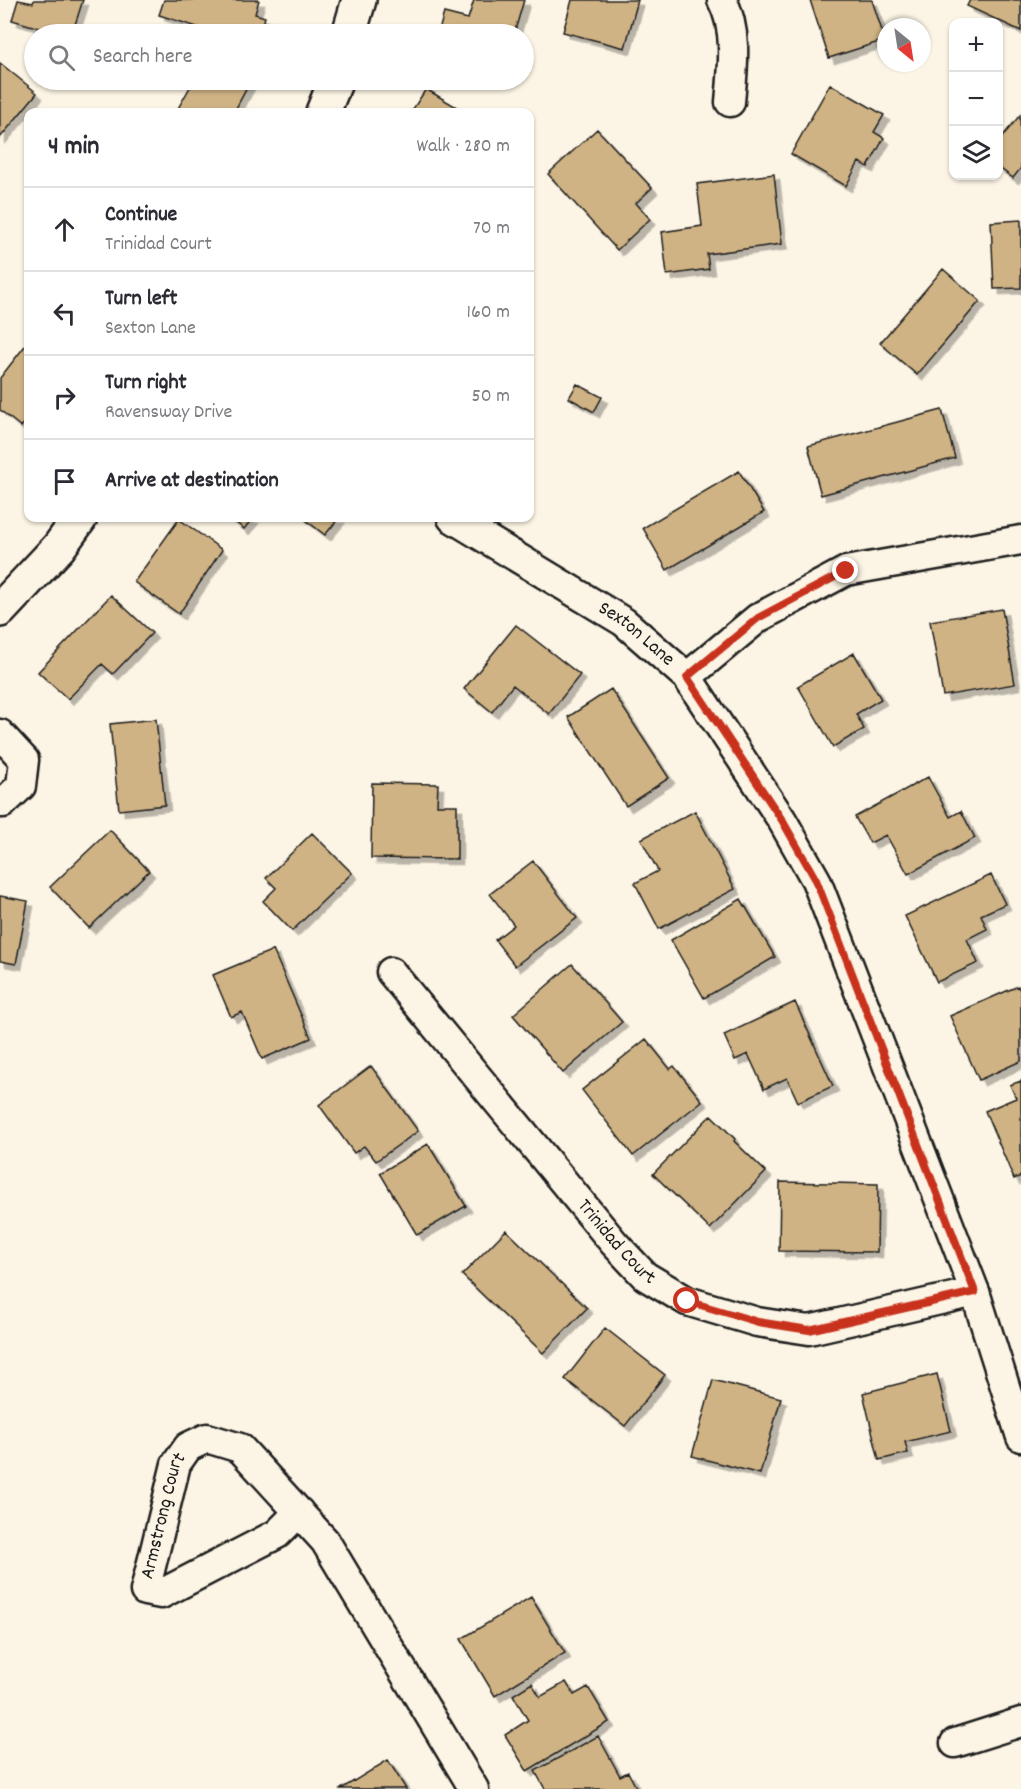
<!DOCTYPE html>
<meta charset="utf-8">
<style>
body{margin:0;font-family:Dekko,sans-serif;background:#f7f7f7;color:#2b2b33}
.controls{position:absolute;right:18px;top:18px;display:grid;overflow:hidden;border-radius:12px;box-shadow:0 2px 4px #0004}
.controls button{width:54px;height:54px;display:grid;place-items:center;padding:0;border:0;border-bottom:2px solid #e1e1e2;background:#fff;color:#2b2b33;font:30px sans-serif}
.compass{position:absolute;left:877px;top:18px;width:54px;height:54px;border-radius:50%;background:#fff;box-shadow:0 2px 4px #0004;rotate:150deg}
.stop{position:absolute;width:18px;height:18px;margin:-14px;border:4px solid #c8321e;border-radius:50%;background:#fff}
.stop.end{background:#c8321e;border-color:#fff;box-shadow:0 2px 6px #0008}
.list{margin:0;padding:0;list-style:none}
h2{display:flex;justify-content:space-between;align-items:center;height:78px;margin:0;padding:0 24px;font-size:26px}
h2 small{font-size:20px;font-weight:400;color:#7c7c81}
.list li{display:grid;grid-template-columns:39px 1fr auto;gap:18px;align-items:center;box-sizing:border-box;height:84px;padding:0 24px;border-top:2px solid #e1e1e2}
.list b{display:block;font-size:22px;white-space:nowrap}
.list p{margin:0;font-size:20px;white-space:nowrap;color:#7c7c81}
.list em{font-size:20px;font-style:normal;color:#7c7c81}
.icon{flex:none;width:33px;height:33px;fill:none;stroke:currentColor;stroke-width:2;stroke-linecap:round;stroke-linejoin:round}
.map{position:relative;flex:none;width:1021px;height:1789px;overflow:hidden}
.search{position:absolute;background:#fff;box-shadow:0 2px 4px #0004;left:24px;top:24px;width:510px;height:66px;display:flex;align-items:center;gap:15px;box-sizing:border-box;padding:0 21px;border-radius:33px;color:#7c7c81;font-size:22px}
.panel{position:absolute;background:#fff;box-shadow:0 2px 4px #0004;left:24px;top:108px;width:510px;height:414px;border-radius:12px}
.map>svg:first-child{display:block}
.building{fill:#d0b384;stroke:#1c1c1c;stroke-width:1.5;filter:url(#shadow)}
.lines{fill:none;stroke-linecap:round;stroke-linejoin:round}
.minor-casing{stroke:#1c1c1c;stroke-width:33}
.tertiary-casing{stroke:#1c1c1c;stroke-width:38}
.minor{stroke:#fcf5e5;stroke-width:28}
.tertiary{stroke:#fcf5e5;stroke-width:33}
.route{stroke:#c8321e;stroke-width:8}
.labels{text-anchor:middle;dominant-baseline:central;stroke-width:5;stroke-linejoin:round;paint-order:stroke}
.street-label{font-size:20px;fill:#1c1c1c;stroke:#fcf5e5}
</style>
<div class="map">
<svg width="1021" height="1789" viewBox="0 0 1021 1789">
<defs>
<filter id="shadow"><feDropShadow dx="5.5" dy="5.5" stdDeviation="0" flood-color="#0004"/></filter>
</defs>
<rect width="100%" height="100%" fill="#fcf5e5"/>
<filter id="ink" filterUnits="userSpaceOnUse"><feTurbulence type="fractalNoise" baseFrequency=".0167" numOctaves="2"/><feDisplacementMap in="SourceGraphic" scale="12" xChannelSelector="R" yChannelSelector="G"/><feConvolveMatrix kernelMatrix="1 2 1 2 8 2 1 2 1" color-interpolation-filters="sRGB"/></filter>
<g filter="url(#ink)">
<!-- building -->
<path class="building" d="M18,0L33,3L34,0H83L72,34H60L12,20Z
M164,0H259L255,14L265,17L260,34H219L159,15Z
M474,0H524L514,34H438L444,13L468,19Z
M572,0H638L625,48L563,32Z
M810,0H872L885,40L829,58Z
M970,0H1021V31L967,6Z
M0,63L37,93L0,138Z
M194,80H246L250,82L234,112H176Z
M830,84L884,115L874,132L884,138L868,167L859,162L846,186L791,154Z
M426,89L465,112H411Z
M1020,115L1021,168L1013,178L998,167V142Z
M597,129L652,188L636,203L650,219L617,250L548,174Z
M774,174L782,244L707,254L709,269L667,275L662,232L702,226L697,184Z
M1021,220V288L994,289L991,222Z
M943,269L980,301L917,375L880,343Z
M28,342V417L21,427L0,410V378Z
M577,384L602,397L594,412L569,398Z
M942,410L955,458L821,495L808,446Z
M739,471L764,512L667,570L643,528Z
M230,518H253L244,529Z
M303,518H339L325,535Z
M179,519L222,550L179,614L134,582Z
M111,595L152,633L113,674L102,664L68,699L38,672Z
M1002,609L1015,684L943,696L930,621Z
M516,625L580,675L549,714L513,685L492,712L464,689Z
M854,653L881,699L856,714L864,729L833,747L798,686Z
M611,689L669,778L626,806L568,717Z
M156,719L165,805L119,810L110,724Z
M928,777L950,817L961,811L975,838L908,874L886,835L870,843L855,817Z
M372,783L438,784L437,805H457V859L371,858Z
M695,811L735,889L659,929L635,883L658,871L641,839Z
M110,830L149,871L89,928L50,887Z
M312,833L352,873L292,931L263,901L276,888L266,878Z
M533,861L577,918L515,966L495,940L514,925L490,894Z
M991,875L1005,904L981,915L987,929L967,939L978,963L937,982L905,916Z
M0,896L28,901L16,964L0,961Z
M741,899L775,957L704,998L671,940Z
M273,950L311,1038L262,1059L242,1012L231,1017L213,975Z
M572,964L622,1022L563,1073L513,1015Z
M1018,986L1021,993V1061L979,1080L950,1016Z
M795,1002L833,1086L798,1102L787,1078L764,1089L748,1054L735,1060L724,1035Z
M646,1039L670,1069L674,1066L702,1101L633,1156L582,1090Z
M371,1066L418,1131L376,1161L364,1146L354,1153L319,1105Z
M1021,1081V1176L1014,1179L985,1111L1016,1098L1010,1085Z
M711,1115L735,1139L734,1141L766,1172L710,1229L653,1174Z
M428,1144L466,1206L417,1235L380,1173Z
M780,1182L878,1184L877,1252L779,1251Z
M506,1230L587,1308L543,1353L462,1275Z
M605,1328L665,1375L625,1426L565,1379Z
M937,1374L951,1431L905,1442L908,1453L879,1460L863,1393Z
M713,1380L781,1398L760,1474L692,1456Z
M531,1597L565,1653L495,1696L461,1639Z
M566,1682L574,1695L588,1687L609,1722L527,1771L505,1735L528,1720L513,1695L532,1683L540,1697Z
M598,1736L620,1776L628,1772L637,1789H545L535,1771Z
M388,1760L406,1789H341Z"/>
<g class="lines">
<defs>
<g id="minor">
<path d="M722,0C738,30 733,69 730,102"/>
<path id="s1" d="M452,518L624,622L687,677L782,820L816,880L975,1292L1021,1437"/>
<path d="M687,677L758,618L846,571L1021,540"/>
<path d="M0,734L24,760L21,786L3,803H0"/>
<path id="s2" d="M391,972L614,1243L645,1276L687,1301L757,1322L809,1330L975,1292"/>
<path id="s3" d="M299,1512L277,1534L161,1594L145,1591L176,1464L188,1447L207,1438L240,1448L325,1541L474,1789"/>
<path d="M955,1743L1021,1722"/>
</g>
<path id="tertiary" d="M349,34L359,0
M323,112L336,80
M0,610L59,547L80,518"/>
</defs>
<!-- minor casing -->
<use href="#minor" class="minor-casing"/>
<!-- tertiary casing -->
<use href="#tertiary" class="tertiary-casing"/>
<!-- minor -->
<use href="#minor" class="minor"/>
<!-- tertiary -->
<use href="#tertiary" class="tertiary"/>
</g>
</g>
<g class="lines" filter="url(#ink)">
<!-- route -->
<path class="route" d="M687,1301L758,1322L809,1330L975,1292L816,880L782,820L687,677L758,618L846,571"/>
</g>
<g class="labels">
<!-- street labels -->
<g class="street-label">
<text stroke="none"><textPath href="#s1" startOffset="218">Sexton Lane</textPath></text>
<text stroke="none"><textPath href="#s2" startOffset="352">Trinidad Court</textPath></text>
<text stroke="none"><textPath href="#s3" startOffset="255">Armstrong Court</textPath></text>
</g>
</g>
</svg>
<div class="controls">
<button>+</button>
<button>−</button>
<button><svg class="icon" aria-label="layers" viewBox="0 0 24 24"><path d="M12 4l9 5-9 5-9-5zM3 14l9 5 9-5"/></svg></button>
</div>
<svg class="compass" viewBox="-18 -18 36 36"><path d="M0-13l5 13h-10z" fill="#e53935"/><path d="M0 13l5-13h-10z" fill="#7c7c81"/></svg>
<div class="stop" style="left:687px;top:1301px"></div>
<div class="stop end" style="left:846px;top:571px"></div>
<div class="search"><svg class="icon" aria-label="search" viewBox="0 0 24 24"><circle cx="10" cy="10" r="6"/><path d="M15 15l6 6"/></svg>Search here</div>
<section class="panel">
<h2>4 min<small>Walk · 280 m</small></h2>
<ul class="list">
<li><svg class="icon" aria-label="ahead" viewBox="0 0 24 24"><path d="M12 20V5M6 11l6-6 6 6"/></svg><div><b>Continue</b><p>Trinidad Court</p></div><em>70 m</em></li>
<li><svg class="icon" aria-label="left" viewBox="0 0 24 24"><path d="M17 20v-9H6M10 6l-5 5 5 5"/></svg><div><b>Turn left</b><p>Sexton Lane</p></div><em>160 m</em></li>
<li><svg class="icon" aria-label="right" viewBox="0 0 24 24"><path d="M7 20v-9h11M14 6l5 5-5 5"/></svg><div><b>Turn right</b><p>Ravensway Drive</p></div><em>50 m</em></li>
<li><svg class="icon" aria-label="arrive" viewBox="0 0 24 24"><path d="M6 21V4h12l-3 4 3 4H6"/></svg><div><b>Arrive at destination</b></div></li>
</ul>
</section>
</div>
